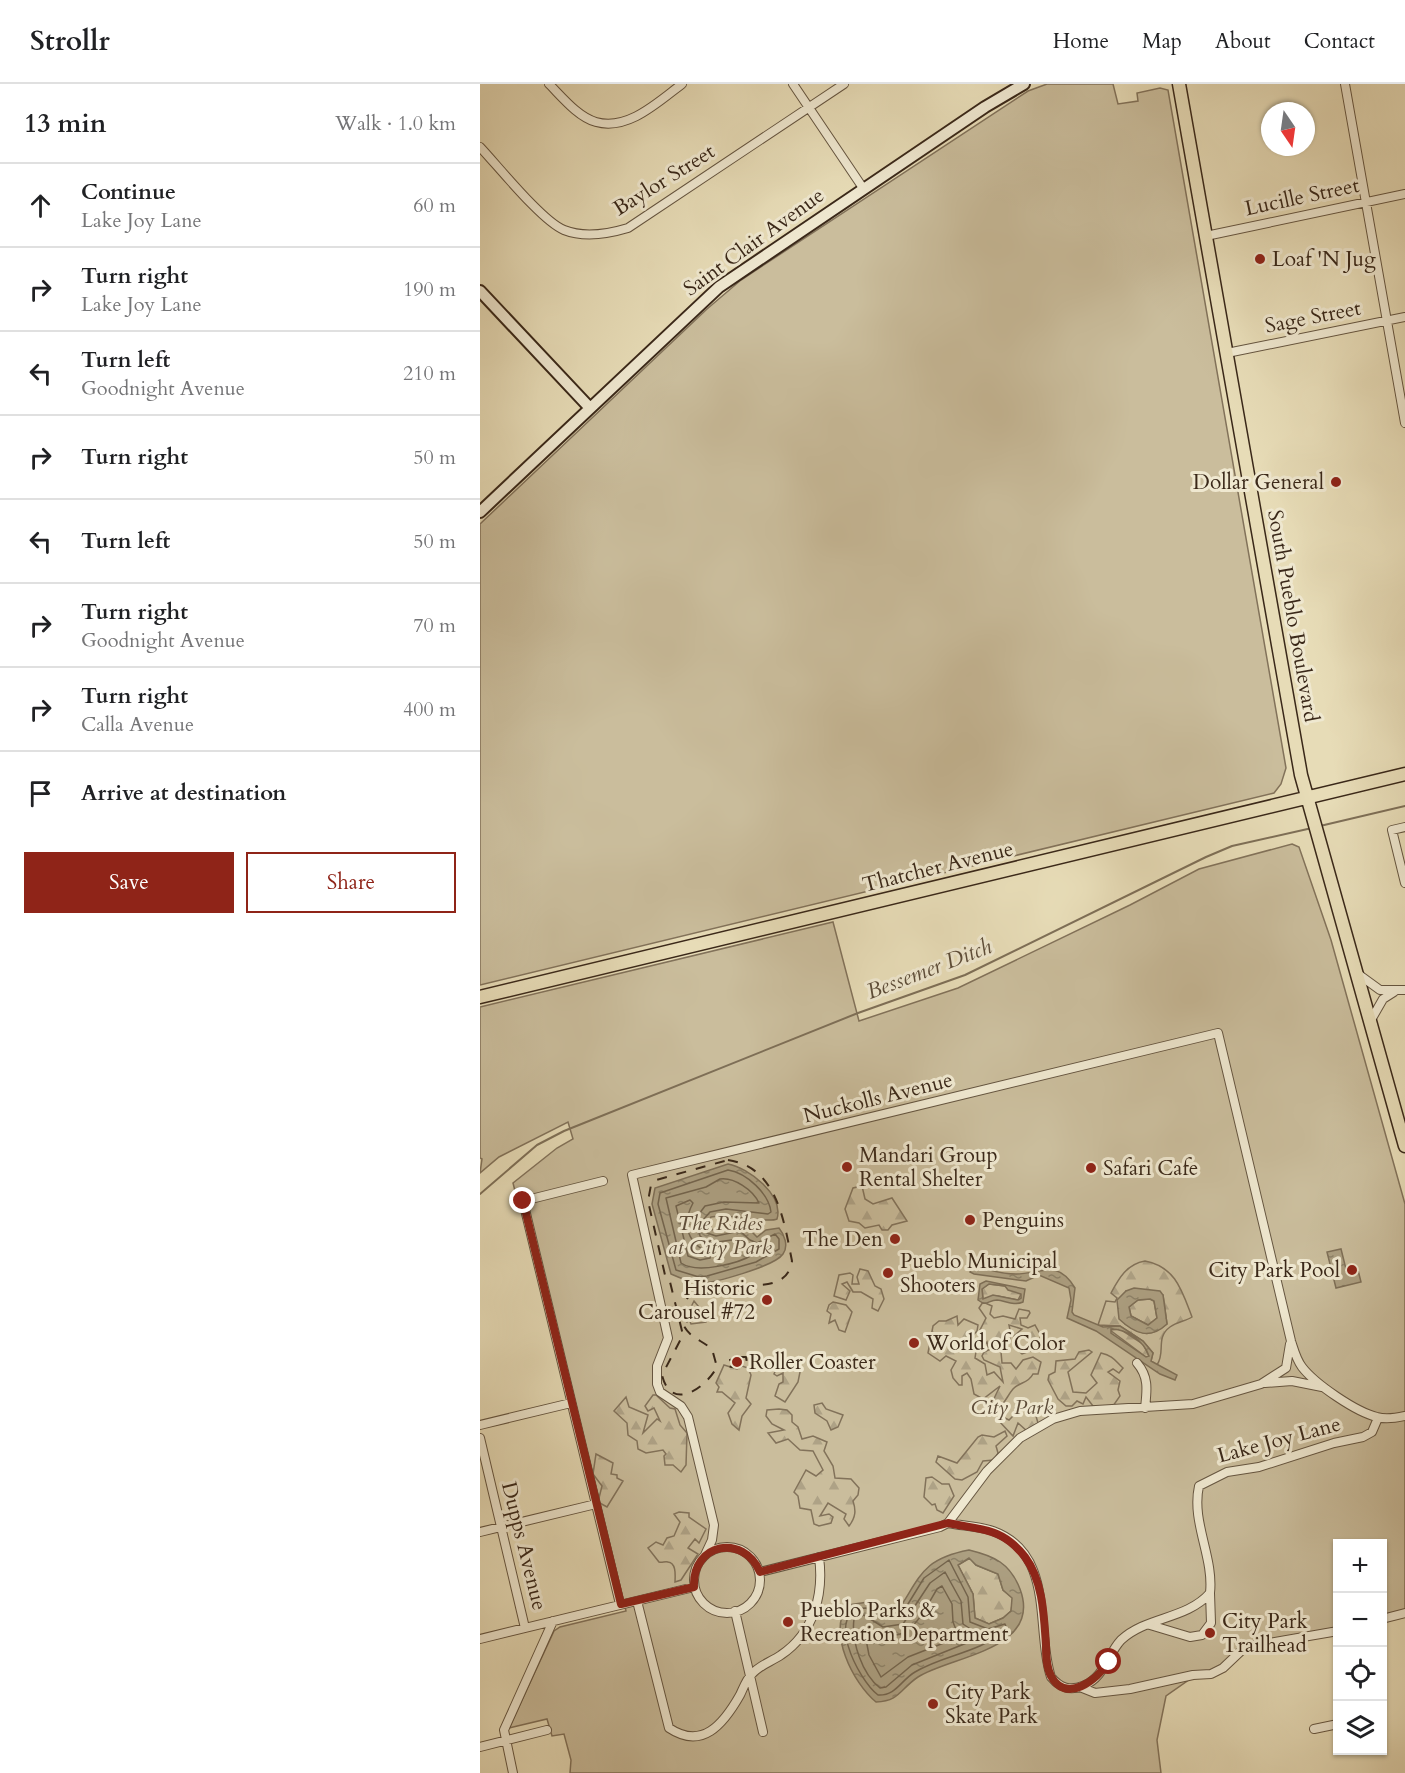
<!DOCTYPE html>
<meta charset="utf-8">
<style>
body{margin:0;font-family:Cardo,serif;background:#f6f6f6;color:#202124}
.controls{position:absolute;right:18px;bottom:18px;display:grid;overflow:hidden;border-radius:0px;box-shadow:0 2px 4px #0004}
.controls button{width:54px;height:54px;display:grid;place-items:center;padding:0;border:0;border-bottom:2px solid #e0e0e0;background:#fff;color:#202124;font:30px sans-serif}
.compass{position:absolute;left:781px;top:18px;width:54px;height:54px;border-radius:50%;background:#fff;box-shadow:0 2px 4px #0004;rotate:167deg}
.stop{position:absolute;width:18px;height:18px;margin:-14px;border:4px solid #8f2418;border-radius:50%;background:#fff}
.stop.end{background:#8f2418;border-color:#fff;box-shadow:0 2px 6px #0008}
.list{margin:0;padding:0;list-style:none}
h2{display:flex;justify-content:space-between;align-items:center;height:78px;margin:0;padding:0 24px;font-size:26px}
h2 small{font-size:20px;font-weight:400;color:#757577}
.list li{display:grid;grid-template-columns:39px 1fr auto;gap:18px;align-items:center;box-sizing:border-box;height:84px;padding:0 24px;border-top:2px solid #e0e0e0}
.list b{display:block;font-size:22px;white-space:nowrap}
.list p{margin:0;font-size:20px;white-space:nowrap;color:#757577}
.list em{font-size:20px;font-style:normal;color:#757577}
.actions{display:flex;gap:12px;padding:18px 24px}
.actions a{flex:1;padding:14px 0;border:2px solid #8f2418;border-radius:0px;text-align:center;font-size:21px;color:#8f2418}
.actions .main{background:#8f2418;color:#fff}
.icon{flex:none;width:33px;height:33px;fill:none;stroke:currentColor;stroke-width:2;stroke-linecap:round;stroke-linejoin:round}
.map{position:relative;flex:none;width:925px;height:1689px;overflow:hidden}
header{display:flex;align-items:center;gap:36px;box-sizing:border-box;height:84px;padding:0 30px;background:#fff;border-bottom:2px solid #e0e0e0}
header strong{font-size:28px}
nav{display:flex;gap:33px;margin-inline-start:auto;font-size:21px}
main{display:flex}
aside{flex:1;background:#fff}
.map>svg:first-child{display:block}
.green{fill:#cabd9c;stroke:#82725a;stroke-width:1.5}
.forest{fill:url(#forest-firs);stroke:#82725a;stroke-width:1.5;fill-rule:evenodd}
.water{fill:url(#water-ripples);stroke:#7e6f57;stroke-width:1.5;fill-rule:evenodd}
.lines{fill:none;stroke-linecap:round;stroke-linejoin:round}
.shore{stroke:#73644d;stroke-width:1.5}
.stream{stroke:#7e6f57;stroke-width:2}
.street-casing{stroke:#655540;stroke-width:10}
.secondary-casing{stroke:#3a2819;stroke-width:14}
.primary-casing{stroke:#3a2819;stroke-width:15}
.street{stroke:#efe8d0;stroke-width:8}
.secondary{stroke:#efe8d0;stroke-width:10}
.primary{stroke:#e7dcb7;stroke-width:12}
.rail{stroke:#3a2819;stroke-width:2;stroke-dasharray:10 10;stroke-linecap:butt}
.route{stroke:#8f2418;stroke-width:8}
.poi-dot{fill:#8f2418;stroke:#efe8d0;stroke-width:2}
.labels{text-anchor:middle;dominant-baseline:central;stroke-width:6;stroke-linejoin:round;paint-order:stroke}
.street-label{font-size:21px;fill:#3a2819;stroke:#efe8d0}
.poi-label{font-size:21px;fill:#3a2819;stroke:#efe8d0;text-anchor:start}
.park-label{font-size:21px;font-style:italic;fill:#5e4d3a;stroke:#efe8d0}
.water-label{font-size:22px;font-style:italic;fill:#5c4c38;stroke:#efe8d0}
</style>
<header>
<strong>Strollr</strong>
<nav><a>Home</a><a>Map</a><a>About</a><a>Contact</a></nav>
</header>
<main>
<aside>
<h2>13 min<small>Walk · 1.0 km</small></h2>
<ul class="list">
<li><svg class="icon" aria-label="ahead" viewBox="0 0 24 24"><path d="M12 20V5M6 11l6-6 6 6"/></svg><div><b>Continue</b><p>Lake Joy Lane</p></div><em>60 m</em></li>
<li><svg class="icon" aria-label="right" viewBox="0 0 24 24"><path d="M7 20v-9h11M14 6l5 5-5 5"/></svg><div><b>Turn right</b><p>Lake Joy Lane</p></div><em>190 m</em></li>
<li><svg class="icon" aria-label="left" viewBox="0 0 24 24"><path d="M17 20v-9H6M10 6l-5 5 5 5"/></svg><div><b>Turn left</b><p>Goodnight Avenue</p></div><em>210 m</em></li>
<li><svg class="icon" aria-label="right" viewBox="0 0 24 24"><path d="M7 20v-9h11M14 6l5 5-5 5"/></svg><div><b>Turn right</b></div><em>50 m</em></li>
<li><svg class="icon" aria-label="left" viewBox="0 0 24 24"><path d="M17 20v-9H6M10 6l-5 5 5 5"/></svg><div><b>Turn left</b></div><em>50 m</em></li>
<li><svg class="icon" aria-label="right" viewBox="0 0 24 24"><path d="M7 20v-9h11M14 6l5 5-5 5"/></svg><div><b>Turn right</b><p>Goodnight Avenue</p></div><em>70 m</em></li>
<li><svg class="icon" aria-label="right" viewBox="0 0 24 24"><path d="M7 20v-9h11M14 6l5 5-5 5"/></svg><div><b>Turn right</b><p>Calla Avenue</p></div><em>400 m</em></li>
<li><svg class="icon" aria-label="arrive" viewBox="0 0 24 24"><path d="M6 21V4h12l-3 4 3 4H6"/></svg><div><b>Arrive at destination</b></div></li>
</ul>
<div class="actions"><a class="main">Save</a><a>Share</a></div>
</aside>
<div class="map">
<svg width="925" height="1689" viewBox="0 0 925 1689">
<defs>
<pattern id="forest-firs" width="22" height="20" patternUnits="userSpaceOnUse" patternTransform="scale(1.5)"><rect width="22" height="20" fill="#cabd9c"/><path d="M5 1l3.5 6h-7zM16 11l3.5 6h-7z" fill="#aea286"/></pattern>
<pattern id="water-ripples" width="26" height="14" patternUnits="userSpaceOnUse" patternTransform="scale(1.5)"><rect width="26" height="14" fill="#ac9f81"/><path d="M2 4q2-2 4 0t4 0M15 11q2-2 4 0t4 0" fill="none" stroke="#8d8269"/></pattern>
</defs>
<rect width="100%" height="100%" fill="#e7dcb7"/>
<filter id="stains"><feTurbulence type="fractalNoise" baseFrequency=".00333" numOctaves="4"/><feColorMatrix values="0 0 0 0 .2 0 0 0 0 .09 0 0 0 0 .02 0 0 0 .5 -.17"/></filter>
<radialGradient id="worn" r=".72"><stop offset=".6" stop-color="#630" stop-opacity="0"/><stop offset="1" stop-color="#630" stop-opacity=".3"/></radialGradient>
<!-- green -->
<path class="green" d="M567,0H633L638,20L658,17L657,9L680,4L688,6L806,684L801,700L794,709L0,901V440L227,225L261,196L548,7Z
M812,760L819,763L851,856L925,1120V1529L903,1535L902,1460H858L857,1547L771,1562L743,1584L716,1591L686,1612L677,1656L681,1689H90L91,1676L84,1650L72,1652L67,1635L29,1644L74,1547L80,1543L146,1527L49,1128L36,1111L33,1099L77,1064L93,1055L88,1038L19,1073L0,1089L2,1075L0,1074V923L353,838L379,937L478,904L650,821L719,785Z"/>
<!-- forest -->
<path class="forest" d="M382,1102L385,1115L393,1120L412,1114L427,1137L412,1141L408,1146H402L399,1141L385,1144L379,1139L369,1137L365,1125L373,1104Z
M665,1177C696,1183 702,1207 712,1233C706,1237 697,1238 690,1243C675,1254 686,1268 677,1281L671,1277L673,1269L663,1257L640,1242L618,1241L626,1217L635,1218L637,1214L631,1209C639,1194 647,1180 665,1177ZM646,1207L683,1211L687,1240C670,1253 663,1252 645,1240Z
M380,1185L388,1187L395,1202L401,1205L404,1215L398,1227L392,1224L393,1215L381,1208H373L367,1198L362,1200L370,1207L366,1216L354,1212L359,1191L370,1189L373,1191L372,1200H379L377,1193Z
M509,1200L525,1202L541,1210L538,1216L518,1212L503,1215L502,1205Z
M670,1215L674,1217L677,1234L668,1241L651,1232L649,1223L658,1216Z
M214,1217L228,1234L226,1238L211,1240L209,1235L207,1238L203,1234L205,1229H201V1224L205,1223L209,1227Z
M353,1218L366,1221L372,1228L365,1248L359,1246L355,1236L349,1239L351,1230L347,1227L349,1221Z
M503,1218L512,1222L510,1230L514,1234L523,1232L535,1235L539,1225L549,1227L550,1229L547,1234H540L541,1241L548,1244L555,1241L561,1252L553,1266L542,1270L535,1264L537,1256L534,1252L542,1245L529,1241L531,1251L529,1259L514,1262L513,1264L521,1268L522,1279H531L536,1285L543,1276L553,1273L561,1278L558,1290H553C548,1300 539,1298 533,1305C527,1312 525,1320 517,1325L511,1321L520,1302L503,1315L494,1310L491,1295L487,1289L482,1292V1301H479L473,1294L471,1286L476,1277L466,1272L460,1277L448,1269L453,1242L459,1237H466L477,1232L478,1241L484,1235L498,1241L497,1247L488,1257L497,1261L495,1274L505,1280L507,1291L514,1288L523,1298L520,1283L504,1276L502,1272L504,1268L513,1264L508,1263L507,1258L503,1263L500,1262L499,1248L506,1234L499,1224Z
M640,1245L663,1260L669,1272L666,1273L630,1246Z
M609,1266L612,1268L588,1288L593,1308L606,1309L617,1299L611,1291L621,1269C634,1272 635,1277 643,1284L639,1289L633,1285L628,1288L640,1297L638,1306L640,1312L633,1322H613L606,1313L603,1320L597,1317L592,1322H586L578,1315L568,1296L569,1291L575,1288L576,1277L595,1275L599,1268Z
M299,1278L305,1279L306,1283L310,1280L320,1288L318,1298L305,1318L295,1312L299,1300L303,1298V1289L297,1292L294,1290Z
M244,1281L257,1285L262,1282L268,1284L271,1291L266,1314L271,1320L262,1332L259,1346L252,1340L248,1329L255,1319L242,1308H237L239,1303L236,1299Z
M173,1311H176L190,1324L195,1325L200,1341L207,1349L206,1381L201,1388L193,1381H185L184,1372L186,1370L183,1366L166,1369L158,1365L157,1357L148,1351L147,1339L134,1327L146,1313L149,1323L168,1331L163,1349L177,1335L180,1337L174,1324L168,1327L165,1322Z
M342,1319L346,1325L363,1331L358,1343L351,1346L347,1337L335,1329L334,1321Z
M541,1319L553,1322L558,1339L547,1347L538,1339L533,1352L518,1336L523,1333L529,1336L534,1331L535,1324Z
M299,1325L307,1326L312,1331V1338L318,1343L322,1355L333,1352L347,1358L344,1367L353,1382L355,1394L371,1395L379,1404L378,1411L373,1417C376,1426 376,1433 369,1442L364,1435L366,1430L348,1419L340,1432L349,1430L353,1433L351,1439L339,1442L334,1440L331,1426L320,1424L318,1412L314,1408L326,1386L336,1392L343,1386L333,1367L320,1366L308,1355L296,1359L288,1349L304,1346L292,1340L286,1332L287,1326Z
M525,1347L527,1352L516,1362L518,1369L514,1376L503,1377L497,1388L482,1396L475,1395L456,1378L458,1372L477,1379L498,1353L502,1351L514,1353Z
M116,1370L133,1379L131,1390L137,1391V1394L143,1397L127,1423L118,1418L122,1402L113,1390Z
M452,1393L462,1400H469L474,1412L463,1429L457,1426L455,1420L452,1421L444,1413L446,1394Z
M199,1428L209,1429V1433L226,1445L219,1459L215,1455L208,1464L218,1470L201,1496L195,1498C195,1493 197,1479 188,1478C185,1477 182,1479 179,1478L168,1464L176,1458L183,1461L187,1454L194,1452L200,1438L194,1430Z
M490,1474L496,1481L518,1490L523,1506L533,1514L531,1527L523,1534L509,1540L495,1534L493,1510L478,1481Z"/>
<!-- water -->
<path class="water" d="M248,1080C269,1084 304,1111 297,1135C286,1140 250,1129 231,1133L229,1137L232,1146L260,1140L267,1143L277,1153L286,1146L299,1144C304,1150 309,1162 303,1170C295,1182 233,1200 218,1199C209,1198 200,1194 191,1190L172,1120L175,1104Z
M861,1165L867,1189L878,1186L881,1198L856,1204L847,1168Z
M495,1181C508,1186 522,1190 536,1190C561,1190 577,1174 595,1204L592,1228L594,1231L623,1243L640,1242L663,1257L673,1269L671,1277L697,1291L695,1296L680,1290L616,1247L587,1234L591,1216L589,1204L559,1191L546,1197L494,1190L490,1188ZM631,1245C647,1245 664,1257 669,1272L666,1273L631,1249Z
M506,1197L545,1205L543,1218C534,1222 526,1217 517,1216C508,1216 507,1223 498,1216L500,1200ZM509,1200L525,1202L528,1206L541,1210V1214L538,1216L513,1211L503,1215L502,1205Z
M654,1204L680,1207L683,1211L687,1240C670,1256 655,1250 639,1235L637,1216L646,1207ZM670,1215L674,1217L677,1234L668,1241L651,1232L649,1223L658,1216Z
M489,1466C514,1472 530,1479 540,1505C563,1566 471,1572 438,1593C420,1605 420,1617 396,1618C373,1599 347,1548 368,1521L388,1518L407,1530L417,1528C441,1492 442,1475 489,1466ZM489,1474L496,1481L518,1490L523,1506L532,1514L531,1527L523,1534L509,1540L495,1534L493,1510L478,1481Z"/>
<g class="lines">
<!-- shore -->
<path class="shore" d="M248,1086C267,1089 289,1110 291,1128L288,1130L246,1125L230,1128L223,1136L227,1149L236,1152L260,1147L270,1156L277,1159L295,1150L299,1155V1165L276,1178L227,1192L219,1193L196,1186L178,1120L180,1109Z
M240,1095C254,1093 273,1106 279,1119L244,1118L225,1122L216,1134L220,1152L230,1159L259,1155L274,1170C258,1180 217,1190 201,1179L186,1114L226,1103Z
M210,1116L213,1119C201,1141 208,1161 231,1169L230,1174L220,1176L208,1172L196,1122Z
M469,1476L488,1513L490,1538L508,1545L525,1540L527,1545C498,1570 465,1570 435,1588C421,1596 416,1612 398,1611C378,1596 343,1526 386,1524L405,1535L420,1533L444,1494Z
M465,1488L481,1517L483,1540L498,1550L499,1554L432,1581L406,1603L400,1604C382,1590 371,1557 374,1535L384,1531L403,1543L423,1540L450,1499Z
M462,1502L472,1520L473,1538L479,1553L428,1573L401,1593L389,1571L384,1545L387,1544C426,1567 440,1534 457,1505Z"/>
<!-- stream -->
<path class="stream" d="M840,742L925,722
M0,1110L57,1061L84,1047L378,929L485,891L726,773L752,762L832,744"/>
<defs>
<path id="street" d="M69,0C82,13 98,33 116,38C148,47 178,18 202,0
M313,0L383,104
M865,0L925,339
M0,63C18,82 62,137 84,146C104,154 128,150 148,144L364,0
M726,152L925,110
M747,269L925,233
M925,743L912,746L925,799
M878,890L900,906H925
M891,936L903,915L914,908
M123,1097L43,1117L140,1520
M657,1279C669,1293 667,1306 665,1324
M785,1299L812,1297L842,1303
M0,1341L91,1319
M0,1354L45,1544
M468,1439C483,1442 498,1442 513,1447C576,1470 555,1546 571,1593C580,1604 590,1607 603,1602C625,1593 627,1571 641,1556C667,1532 706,1536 730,1509C734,1473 711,1438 719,1402L747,1388L779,1383L854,1359L883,1353L892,1348L898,1334
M0,1448L116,1420
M214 1496a33 33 0 1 1 66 0a33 33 0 1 1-66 0Z
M225,1471L232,1456L234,1441L208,1333L201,1322L180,1308L177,1300V1282L188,1254L152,1091L738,949L811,1257C814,1266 816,1275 822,1283C835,1300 876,1328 897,1333C906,1336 916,1334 925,1332
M280,1488L460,1443L468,1439L507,1387L540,1354L573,1335L600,1327L713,1320L781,1300L806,1284L810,1260
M157,1517L189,1644C222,1666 243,1641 260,1611C263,1605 266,1596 271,1591C279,1581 291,1578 301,1571C334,1549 344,1510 339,1473
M255,1527L283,1648
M902,1535L925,1529
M670,1541L710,1553L722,1551L731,1539L730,1509
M0,1555L214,1503
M600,1603L615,1609L650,1605L713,1591L731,1590L743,1584L762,1566L771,1562L858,1547
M834,1645L858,1640
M0,1663L67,1646
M33,1689L24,1646L73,1537"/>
<path id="secondary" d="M0,207L110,324
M0,428L239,203L505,23L544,0"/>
<path id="primary" d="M699,0L821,691L925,1062
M0,913L925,690"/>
</defs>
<!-- street casing -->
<use href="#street" class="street-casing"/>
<!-- secondary casing -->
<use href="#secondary" class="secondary-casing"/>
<!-- primary casing -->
<use href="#primary" class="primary-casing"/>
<!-- street -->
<use href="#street" class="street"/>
<!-- secondary -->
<use href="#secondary" class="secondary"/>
<!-- primary -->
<use href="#primary" class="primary"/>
<!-- rail -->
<path class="rail" d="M248,1076C297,1083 304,1137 312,1177C304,1229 212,1171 200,1231C205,1253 217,1253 232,1265L237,1283C225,1305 191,1328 182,1291L203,1251L190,1198L185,1191L168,1117L171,1101L176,1096Z
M260,1273H266L267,1279L252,1283L247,1282V1277Z"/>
</g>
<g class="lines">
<!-- route -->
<path class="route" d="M43,1117L141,1520L214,1503C212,1459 263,1449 280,1488L468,1439C500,1446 522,1443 545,1473C563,1497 564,1532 566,1561C566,1571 566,1583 571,1592C586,1621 617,1595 629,1578"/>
</g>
<!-- markers -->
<g class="poi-dot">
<circle cx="780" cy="175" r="6"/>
<circle cx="856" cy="398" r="6"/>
<circle cx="367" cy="1083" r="6"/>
<circle cx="611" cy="1084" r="6"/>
<circle cx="490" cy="1136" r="6"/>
<circle cx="415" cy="1155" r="6"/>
<circle cx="872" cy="1186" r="6"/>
<circle cx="408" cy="1189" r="6"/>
<circle cx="287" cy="1216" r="6"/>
<circle cx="434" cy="1259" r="6"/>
<circle cx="257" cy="1278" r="6"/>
<circle cx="308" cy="1538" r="6"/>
<circle cx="730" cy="1549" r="6"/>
<circle cx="453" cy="1620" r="6"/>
</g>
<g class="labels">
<!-- street labels -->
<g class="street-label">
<text transform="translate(184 96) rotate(-32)">Baylor Street</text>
<text transform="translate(822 113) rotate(-12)">Lucille Street</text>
<text transform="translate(274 158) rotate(-36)">Saint Clair Avenue</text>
<text transform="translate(833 233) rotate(-11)">Sage Street</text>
<text transform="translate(813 532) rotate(80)">South Pueblo Boulevard</text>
<text transform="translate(458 783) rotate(-14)">Thatcher Avenue</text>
<text transform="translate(398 1014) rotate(-14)">Nuckolls Avenue</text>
<text transform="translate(799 1356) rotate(-15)">Lake Joy Lane</text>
<text transform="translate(44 1462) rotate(76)">Dupps Avenue</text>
</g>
<!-- poi labels -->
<g class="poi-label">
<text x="792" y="175">Loaf 'N Jug</text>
<text x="844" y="398" text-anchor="end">Dollar General</text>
<text x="379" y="1071">Mandari Group<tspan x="379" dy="24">Rental Shelter</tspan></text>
<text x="623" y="1084">Safari Cafe</text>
<text x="502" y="1136">Penguins</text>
<text x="403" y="1155" text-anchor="end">The Den</text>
<text x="420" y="1177">Pueblo Municipal<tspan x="420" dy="24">Shooters</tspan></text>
<text x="860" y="1186" text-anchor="end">City Park Pool</text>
<text x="275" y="1204" text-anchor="end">Historic<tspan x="275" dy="24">Carousel #72</tspan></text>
<text x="446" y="1259">World of Color</text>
<text x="269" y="1278">Roller Coaster</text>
<text x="320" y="1526">Pueblo Parks &amp;<tspan x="320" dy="24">Recreation Department</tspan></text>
<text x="742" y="1537">City Park<tspan x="742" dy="24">Trailhead</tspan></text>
<text x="465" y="1608">City Park<tspan x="465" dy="24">Skate Park</tspan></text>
</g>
<!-- park labels -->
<g class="park-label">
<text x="240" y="1139">The Rides<tspan x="240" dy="24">at City Park</tspan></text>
<text x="532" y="1323">City Park</text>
</g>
<!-- water labels -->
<g class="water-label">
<text transform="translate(449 885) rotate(-21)">Bessemer Ditch</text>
</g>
</g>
<rect width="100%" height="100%" filter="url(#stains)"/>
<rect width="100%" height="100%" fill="url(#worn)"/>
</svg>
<div class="controls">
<button>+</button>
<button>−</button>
<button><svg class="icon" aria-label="locate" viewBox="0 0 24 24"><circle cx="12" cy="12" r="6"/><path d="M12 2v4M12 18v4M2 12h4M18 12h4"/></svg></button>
<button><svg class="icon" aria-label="layers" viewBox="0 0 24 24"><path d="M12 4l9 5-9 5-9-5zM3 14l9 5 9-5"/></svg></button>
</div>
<svg class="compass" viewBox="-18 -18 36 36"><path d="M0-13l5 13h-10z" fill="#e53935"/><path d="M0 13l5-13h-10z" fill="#757577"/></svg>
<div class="stop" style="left:629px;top:1578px"></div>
<div class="stop end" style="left:43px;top:1117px"></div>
</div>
</main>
